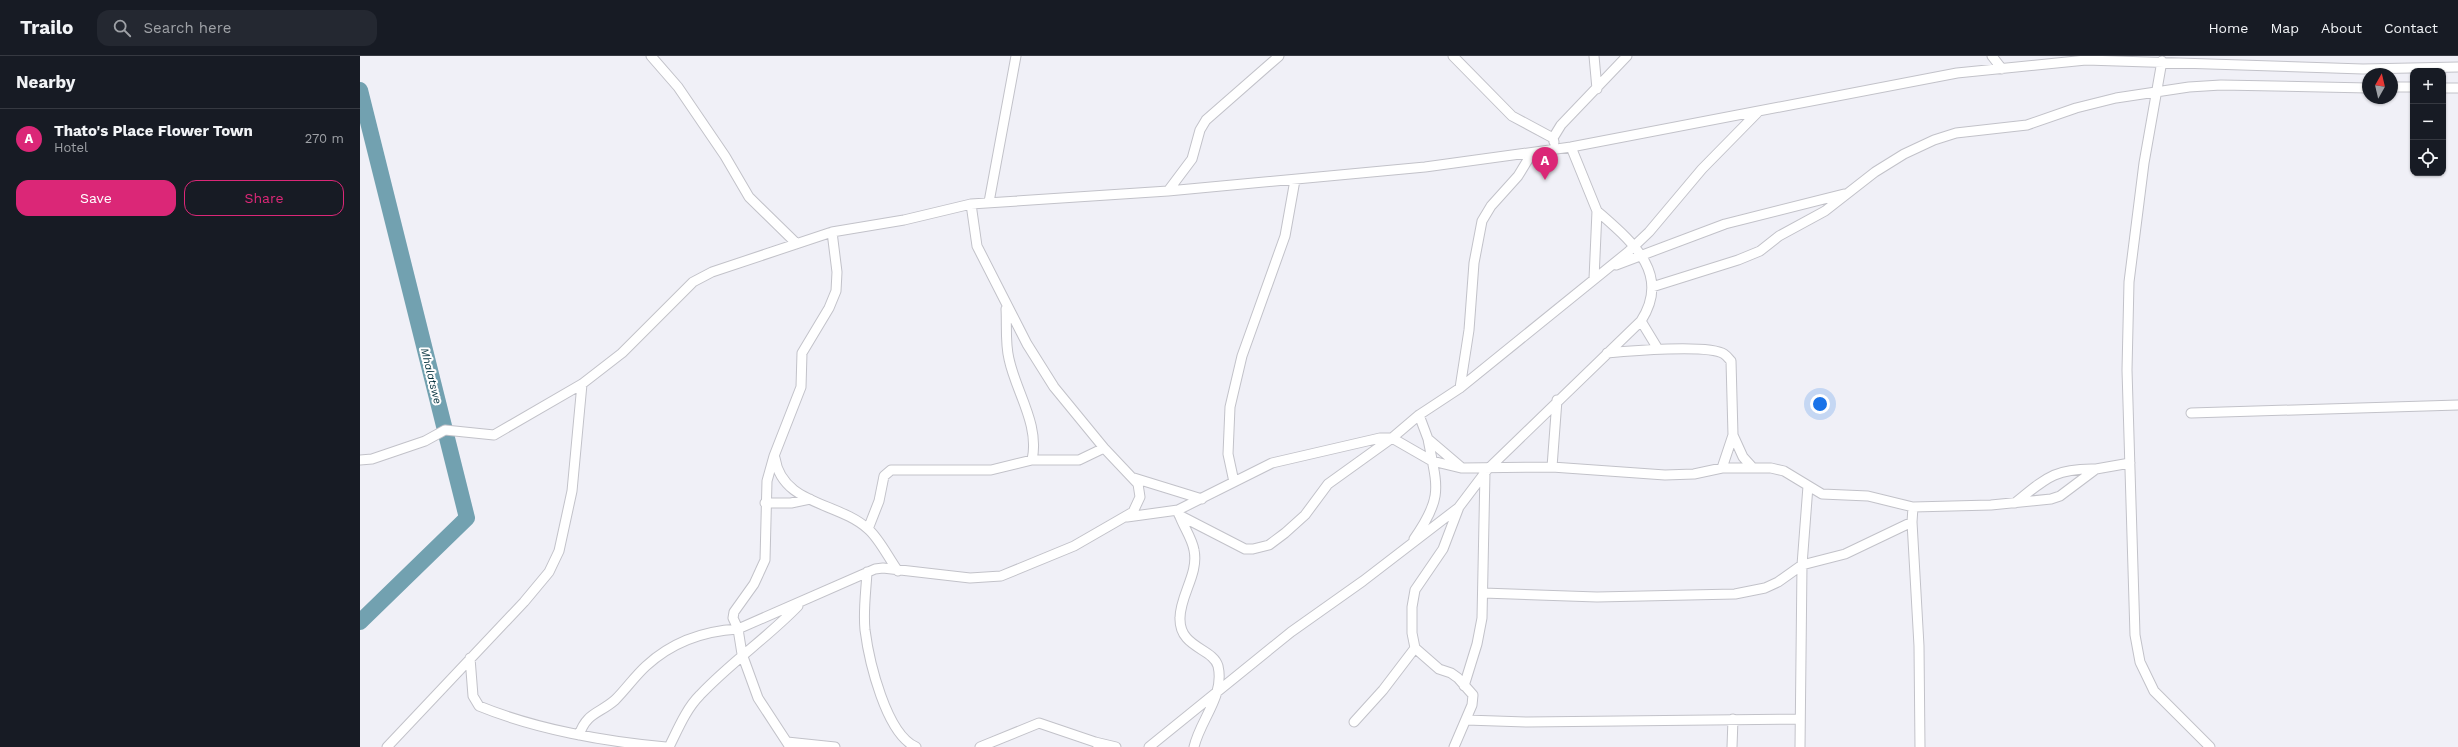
<!DOCTYPE html>
<meta charset="utf-8">
<style>
body{margin:0;font-family:"Work Sans",sans-serif;background:#242831;color:#f1f3f6}
.controls{position:absolute;right:12px;top:12px;display:grid;overflow:hidden;border-radius:8px;box-shadow:0 1px 3px #0004}
.controls button{width:36px;height:36px;display:grid;place-items:center;padding:0;border:0;border-bottom:1px solid #363941;background:#171b24;color:#f1f3f6;font:20px sans-serif}
.compass{position:absolute;left:2002px;top:12px;width:36px;height:36px;border-radius:50%;background:#171b24;box-shadow:0 1px 3px #0004;rotate:8deg}
.you{position:absolute;left:1460px;top:348px;width:14px;height:14px;margin:-10px;border:3px solid #fff;border-radius:50%;background:#1a73e8;box-shadow:0 0 0 6px #1a73e833}
.badge{display:grid;place-items:center;width:26px;height:26px;border-radius:50%;background:#db2777;color:#fff;font-size:13px;font-weight:700}
.pin{position:absolute;translate:-50% -33px;filter:drop-shadow(0 1px 2px #0008)}
.pin::after{content:'';position:absolute;top:21px;width:14px;height:12px;background:inherit;clip-path:polygon(0 0,100% 0,50% 100%)}
.list{margin:0;padding:0;list-style:none}
h2{display:flex;justify-content:space-between;align-items:center;height:52px;margin:0;padding:0 16px;font-size:17px}
h2 small{font-size:13px;font-weight:400;color:#9ea1a6}
.list li{display:grid;grid-template-columns:26px 1fr auto;gap:12px;align-items:center;box-sizing:border-box;height:60px;padding:0 16px;border-top:1px solid #363941}
.list b{display:block;font-size:15px;white-space:nowrap}
.list p{margin:0;font-size:13px;white-space:nowrap;color:#9ea1a6}
.list em{font-size:13px;font-style:normal;color:#9ea1a6}
.actions{display:flex;gap:8px;padding:12px 16px}
.actions a{flex:1;padding:9px 0;border:1px solid #db2777;border-radius:12px;text-align:center;font-size:14px;color:#db2777}
.actions .main{background:#db2777;color:#fff}
.icon{flex:none;width:22px;height:22px;fill:none;stroke:currentColor;stroke-width:2;stroke-linecap:round;stroke-linejoin:round}
.map{position:relative;flex:none;width:2098px;height:691px;overflow:hidden}
header{display:flex;align-items:center;gap:24px;box-sizing:border-box;height:56px;padding:0 20px;background:#171b24;border-bottom:1px solid #363941}
header strong{font-size:19px}
nav{display:flex;gap:22px;margin-inline-start:auto;font-size:14px}
.search{width:280px;height:36px;background:#242831;display:flex;align-items:center;gap:10px;box-sizing:border-box;padding:0 14px;border-radius:12px;color:#9ea1a6;font-size:15px}
main{display:flex}
aside{flex:1;background:#171b24}
.map>svg:first-child{display:block}
.lines{fill:none;stroke-linecap:round;stroke-linejoin:round}
.river{stroke:#72a1b0;stroke-width:16}
.street-casing{stroke:#c2c2c9;stroke-width:11}
.street{stroke:#fff;stroke-width:9}
.labels{text-anchor:middle;dominant-baseline:central;stroke-width:4;stroke-linejoin:round;paint-order:stroke}
.water-label{font-size:11px;font-style:italic;fill:#06333f;stroke:#fff}
</style>
<header>
<strong>Trailo</strong>
<div class="search"><svg class="icon" aria-label="search" viewBox="0 0 24 24"><circle cx="10" cy="10" r="6"/><path d="M15 15l6 6"/></svg>Search here</div>
<nav><a>Home</a><a>Map</a><a>About</a><a>Contact</a></nav>
</header>
<main>
<aside>
<h2>Nearby<small></small></h2>
<ul class="list">
<li><span class="badge">A</span><div><b>Thato's Place Flower Town</b><p>Hotel</p></div><em>270 m</em></li>
</ul>
<div class="actions"><a class="main">Save</a><a>Share</a></div>
</aside>
<div class="map">
<svg width="2098" height="691" viewBox="0 0 2098 691">
<rect width="100%" height="100%" fill="#f0f0f7"/>
<g class="lines">
<!-- river -->
<path class="river" d="M0,34L107,462L0,566"/>
<defs>
<path id="street" d="M291,0L318,31L365,100L389,141L436,187
M1093,0L1152,60L1193,82
M1234,0L1237,33
M1632,0L1642,13
M1802,5L1784,107L1769,226L1767,314L1775,579L1780,606L1794,635L1850,691
M2032,31H2053
M2083,32H2098
M1194,86L1193,82L1201,69L1267,0
M1211,91L1237,155L1234,223
M808,135L832,103L840,74L846,64L919,0
M629,146L656,0
M1256,209L1365,168L1484,138
M1292,231L1378,204L1400,195L1419,180L1465,155L1515,116L1544,98L1574,84L1596,77L1667,69L1716,52L1756,42L1829,31L1861,29L2008,32
M646,253C647,269 645,287 649,303C656,336 680,369 672,404
M1281,265L1298,293
M1247,297C1268,295 1349,288 1364,298C1367,300 1369,303 1371,305L1373,379L1362,412
M1100,332L1109,274L1114,207L1122,165L1131,150L1158,120L1172,97
M1831,357L2098,349
M1059,359L1068,383L1102,412L1192,411L1305,419L1334,418L1362,412H1411L1424,415L1462,438L1508,440L1553,451
M1373,379L1383,401L1393,412
M415,402C422,449 479,446 508,473C519,482 529,503 538,515
M0,404L12,403L65,385L85,374L134,379L222,328L262,297L333,226L352,216L472,176L544,164L611,148L808,135L1065,111L1211,91L1597,17L1726,4L2003,13L2098,11
M1192,411L1197,344
M774,422L842,443
M874,426L868,398L870,351L882,300L925,180L935,124
M405,447H431L450,443
M1655,447C1686,422 1695,412 1736,413
M819,458C823,470 832,482 834,494C839,518 820,539 820,562C819,592 853,592 858,610C865,640 840,664 834,691
M819,459L885,493H893L909,489L925,477L945,459L968,428L1032,382L1059,359L1100,332L1268,196L1289,176L1342,113L1398,56
M767,461L818,454L912,407L1020,382H1032L1072,405L1101,412
M508,473L519,445L524,420L531,414H631L672,404H719L744,392
M1054,483C1084,440 1077,431 1068,383
M507,516C506,535 503,555 505,574C509,605 526,678 556,691
M1123,537L1237,541L1375,538L1405,532L1418,526L1442,509L1485,498L1552,466
M110,602L113,640L119,650C175,673 246,686 306,691
M1104,630L1117,588L1122,562L1125,416
M1106,664L1167,666L1439,663
M994,666L1023,634L1055,592
M219,679C227,656 239,658 255,644C266,633 275,620 286,610C312,586 343,575 378,573L373,562L374,556L394,528L405,504L407,425L414,400L441,331L442,297L469,252L476,235L477,216L472,176
M427,686L475,691
M735,686L756,691
M27,691L164,546L189,516L199,495L212,435L222,328
M309,691C318,673 326,653 340,639C371,606 407,582 438,550
M430,691L398,642L382,598L378,573L515,513L523,512L610,522L641,520L714,490L773,456L780,441L778,428L744,392L694,331L667,288L617,190L611,148
M620,691L679,667L735,686L741,691
M789,691L931,576L1003,525L1098,452
M1094,691L1112,649L1113,639L1098,622L1091,617L1079,613L1055,592L1052,577V551L1055,534L1083,493L1099,451L1127,414L1281,265C1312,217 1271,185 1237,155
M1372,691L1373,663
M1440,691L1442,509L1448,430
M1560,691L1559,590L1552,466L1553,451L1631,449L1691,443L1700,440L1736,413L1770,407"/>
</defs>
<!-- street casing -->
<use href="#street" class="street-casing"/>
<!-- street -->
<use href="#street" class="street"/>
</g>
<g class="labels">
<!-- water labels -->
<g class="water-label">
<text transform="translate(71 320) rotate(76)">Mhalatswe</text>
</g>
</g>
</svg>
<div class="controls">
<button>+</button>
<button>−</button>
<button><svg class="icon" aria-label="locate" viewBox="0 0 24 24"><circle cx="12" cy="12" r="6"/><path d="M12 2v4M12 18v4M2 12h4M18 12h4"/></svg></button>
</div>
<svg class="compass" viewBox="-18 -18 36 36"><path d="M0-13l5 13h-10z" fill="#e53935"/><path d="M0 13l5-13h-10z" fill="#9ea1a6"/></svg>
<div class="you"></div>
<div class="pin badge" style="left:1185px;top:124px">A</div>
</div>
</main>
